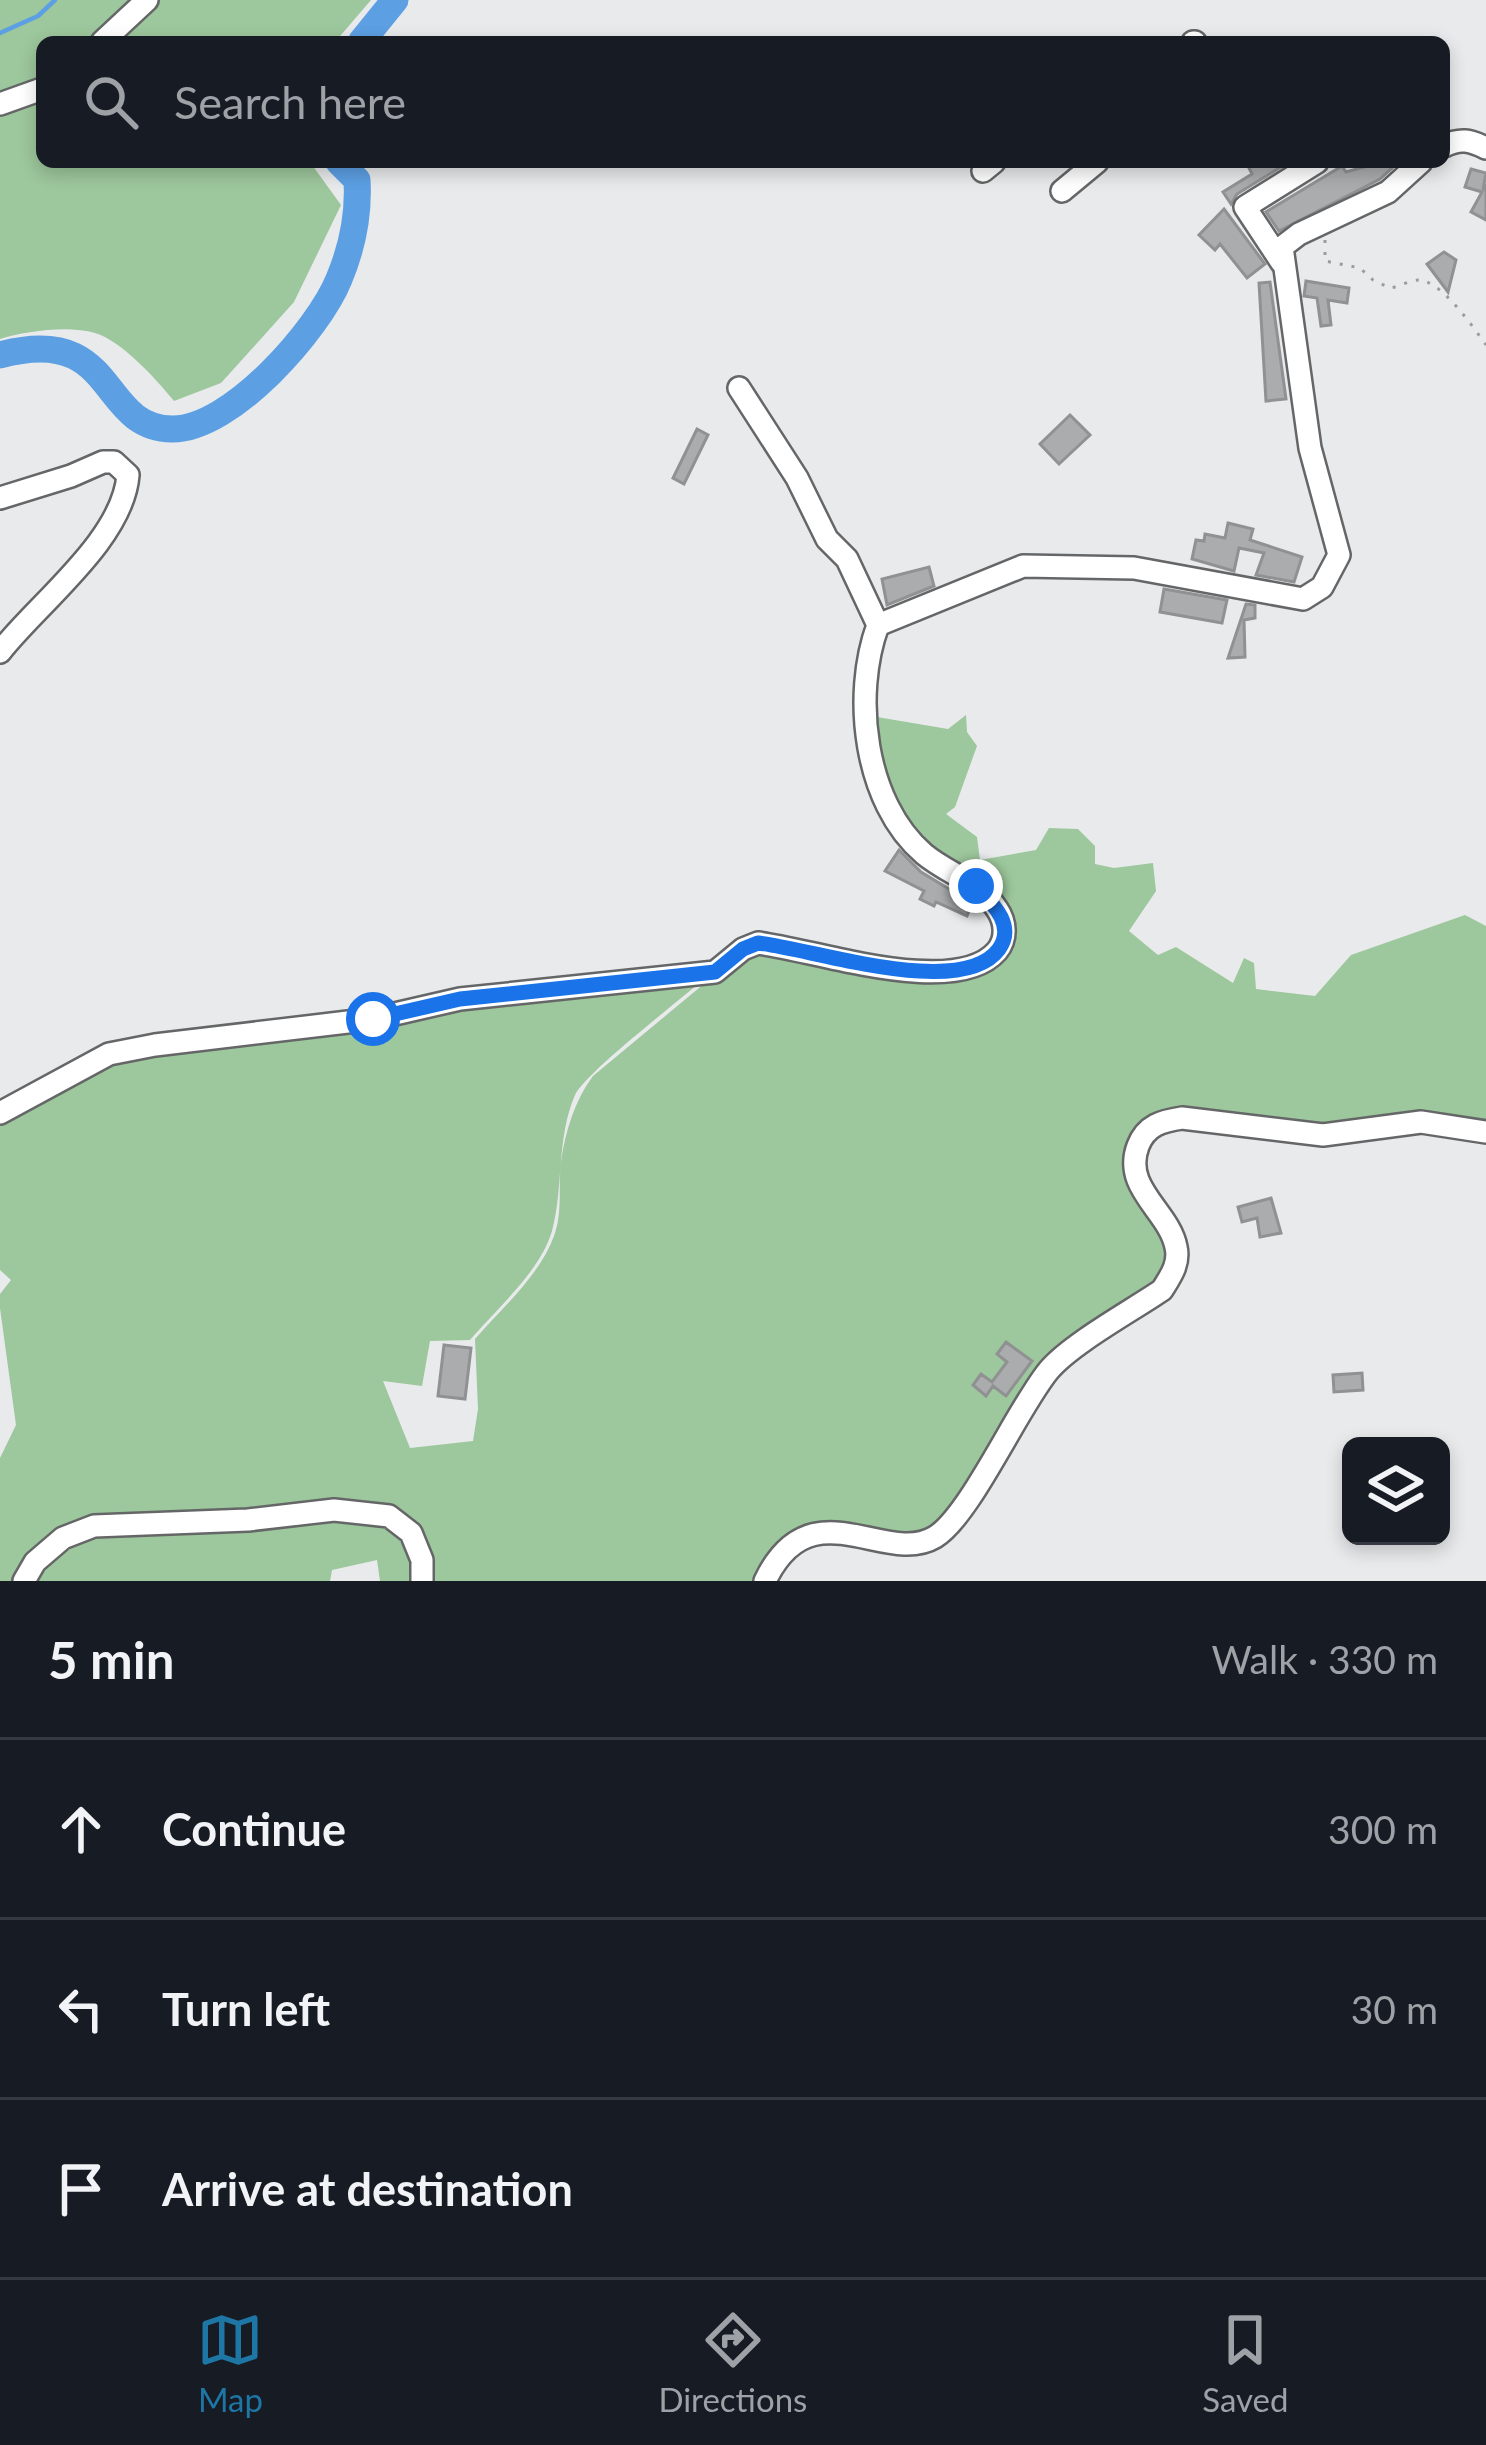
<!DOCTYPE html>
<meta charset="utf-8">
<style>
body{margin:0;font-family:Lato,sans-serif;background:#20242c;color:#f1f3f6}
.controls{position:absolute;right:36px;bottom:36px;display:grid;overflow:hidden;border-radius:18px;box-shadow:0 6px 18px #0003}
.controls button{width:108px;height:108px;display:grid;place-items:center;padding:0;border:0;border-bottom:3px solid #363941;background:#171b24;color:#f1f3f6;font:60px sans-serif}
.stop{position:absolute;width:36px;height:36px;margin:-27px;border:9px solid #1a73e8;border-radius:50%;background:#fff}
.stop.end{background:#1a73e8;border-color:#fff;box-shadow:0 3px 12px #0008}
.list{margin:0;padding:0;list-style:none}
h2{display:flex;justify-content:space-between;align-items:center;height:156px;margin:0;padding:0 48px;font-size:51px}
h2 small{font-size:39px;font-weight:400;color:#9ea1a6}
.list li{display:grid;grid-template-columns:78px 1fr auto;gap:36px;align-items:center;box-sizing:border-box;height:180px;padding:0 48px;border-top:3px solid #363941}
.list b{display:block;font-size:45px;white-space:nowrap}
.list em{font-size:39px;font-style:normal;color:#9ea1a6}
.icon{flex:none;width:66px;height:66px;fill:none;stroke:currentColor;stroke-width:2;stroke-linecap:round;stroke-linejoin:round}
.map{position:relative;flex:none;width:1486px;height:1581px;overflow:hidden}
.search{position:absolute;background:#171b24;box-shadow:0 6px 18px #0003;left:36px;right:36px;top:36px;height:132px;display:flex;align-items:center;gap:30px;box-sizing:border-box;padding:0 42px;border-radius:18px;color:#9ea1a6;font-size:45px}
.sheet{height:696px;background:#171b24}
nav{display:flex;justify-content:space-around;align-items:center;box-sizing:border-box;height:168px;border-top:3px solid #363941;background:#171b24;font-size:33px;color:#9ea1a6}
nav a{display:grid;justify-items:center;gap:6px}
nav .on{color:#1e76a5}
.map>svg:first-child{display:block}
.green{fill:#9dc79c}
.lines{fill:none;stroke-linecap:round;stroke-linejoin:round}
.stream{stroke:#5c9fe3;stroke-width:4.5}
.river{stroke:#5c9fe3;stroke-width:27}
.building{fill:#abacae;stroke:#909192;stroke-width:3}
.minor-casing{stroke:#656667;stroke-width:26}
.path{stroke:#9c9c9e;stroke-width:3;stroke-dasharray:3 9;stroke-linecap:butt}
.minor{stroke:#fff;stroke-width:21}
.route{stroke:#1a73e8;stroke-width:15}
</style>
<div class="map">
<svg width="1486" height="1581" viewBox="0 0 1486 1581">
<rect width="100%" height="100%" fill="#e9eaec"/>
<!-- green -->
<path class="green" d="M0,0H371L335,42H42V162H310L341,205L294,302L221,383L174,401C157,380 122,341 95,333C69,325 25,331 0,339Z
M966,715L967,732L977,746L955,807L946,814L977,837L980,860L1036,850L1049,828L1078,829L1095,846V864L1114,868L1153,863L1156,891L1129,931L1158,955L1176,947L1233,983L1244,958L1254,963L1256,989L1315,996L1351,955L1465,915L1486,926V1126L1324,1129L1182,1113L1129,1155L1172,1254L1157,1287L1059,1354L942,1524L911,1539L822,1527L759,1581H380L377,1560L332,1570L330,1581H0V1458L16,1425L0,1308V1294L11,1280L0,1270V1119L111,1060L461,1004L704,979C679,1001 585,1073 575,1095C556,1139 564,1187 552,1231C540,1272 497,1308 470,1340L430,1341L422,1386L383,1381L410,1448L473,1441L478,1409L475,1339C502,1308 540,1275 554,1236C563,1212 558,1187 561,1162C565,1132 575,1100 593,1076L711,978L759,949L962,976L1011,928L928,850L895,812L871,716L948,729Z"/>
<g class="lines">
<!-- stream -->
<path class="stream" d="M0,33L38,16L55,0"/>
<!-- river -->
<path class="river" d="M361,42L395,0
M0,355C119,323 97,428 172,429C231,430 319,329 339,279C352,248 359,214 357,180L339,162"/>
</g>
<!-- building -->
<path class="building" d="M1246,162H1289L1237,194L1231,204L1223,192L1252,174Z
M1382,162H1390L1392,168L1380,179L1279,231L1266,212L1342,166L1346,172Z
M1471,169L1486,173L1483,190L1486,184V220L1471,212L1482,192L1465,187Z
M1224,209L1265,264L1247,278L1220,244L1215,250L1199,235Z
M1444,252L1456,260L1448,292L1427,264Z
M1306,281L1349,288L1347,303L1328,300L1331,325L1321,326L1317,298L1304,296Z
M1270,282L1286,399L1266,401L1259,283Z
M1070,415L1090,435L1059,464L1040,444Z
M697,429L708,435L684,484L673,478Z
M1228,523L1253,529L1250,540L1302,557L1294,582L1256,575L1264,553L1239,548L1234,571L1192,559L1196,540L1204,541L1205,534L1225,538Z
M929,567L934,586L887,605L882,579Z
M1164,589L1227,600L1222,623L1160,612Z
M1246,604L1255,605V618L1244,620L1245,657L1228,658Z
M899,850L921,872L972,903L967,916L936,902L934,906L920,899L924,891L885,871Z
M1271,1198L1281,1233L1260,1237L1257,1218L1242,1222L1238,1207Z
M1006,1342L1032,1361L1006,1396L993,1386L986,1396L973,1385L981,1374L992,1382L1007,1362L997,1354Z
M444,1345L471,1348L465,1399L438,1396Z
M1362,1373L1363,1390L1334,1392L1333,1375Z"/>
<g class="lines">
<defs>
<path id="minor" d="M102,42L147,0
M1193,42H1195
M0,104L42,89
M1444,146C1460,138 1470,140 1486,148
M983,171L994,162
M1062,191L1097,162
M1282,263L1245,207L1317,162
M739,388L797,478L827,539L847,559L878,625
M0,498L71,476L103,462H114L128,475C123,540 37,604 0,652
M0,1113L109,1054L155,1045L373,1019L460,999L715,972L743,949L758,943C815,950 955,999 997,951C1007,939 1006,922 997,909C980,882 948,874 924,854C864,803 852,695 878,625L1023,566L1134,568L1303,599L1322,587L1339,555L1310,448L1282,247L1299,234L1388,192L1421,162
M24,1581L35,1562L63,1538L94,1526L248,1520L334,1510L389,1516L411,1533L422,1560V1581
M765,1581C811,1485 885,1567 935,1537C970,1516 1018,1407 1049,1370C1071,1344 1131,1311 1162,1290C1170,1277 1180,1264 1176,1247C1169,1211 1122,1188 1138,1146C1146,1125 1162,1121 1182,1118L1323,1135L1421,1122L1486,1132"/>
</defs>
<!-- minor casing -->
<use href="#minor" class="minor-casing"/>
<!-- path -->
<path class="path" d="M1325,240V261L1360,268L1373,280L1390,288C1399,287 1412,279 1420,280C1442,282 1474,328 1486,345"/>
<!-- minor -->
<use href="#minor" class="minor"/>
</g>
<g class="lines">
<!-- route -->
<path class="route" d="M373,1019L460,999L715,972L743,949L758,943C813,949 962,1000 999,949C1016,925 992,903 976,886"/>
</g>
</svg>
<div class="controls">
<button><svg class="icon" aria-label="layers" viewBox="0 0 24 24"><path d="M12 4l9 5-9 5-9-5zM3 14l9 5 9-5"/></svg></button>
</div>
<div class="stop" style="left:373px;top:1019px"></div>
<div class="stop end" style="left:976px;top:886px"></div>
<div class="search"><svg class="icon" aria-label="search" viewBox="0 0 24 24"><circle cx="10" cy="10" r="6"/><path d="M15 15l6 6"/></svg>Search here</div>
</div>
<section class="sheet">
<h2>5 min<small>Walk · 330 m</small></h2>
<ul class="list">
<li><svg class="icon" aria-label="ahead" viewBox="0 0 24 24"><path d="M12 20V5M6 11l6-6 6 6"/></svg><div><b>Continue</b></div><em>300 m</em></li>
<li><svg class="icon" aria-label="left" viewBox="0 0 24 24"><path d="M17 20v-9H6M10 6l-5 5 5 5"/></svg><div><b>Turn left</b></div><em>30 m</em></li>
<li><svg class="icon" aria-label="arrive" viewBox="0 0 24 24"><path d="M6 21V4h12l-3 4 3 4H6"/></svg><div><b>Arrive at destination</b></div></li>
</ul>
</section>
<nav>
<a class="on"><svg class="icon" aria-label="map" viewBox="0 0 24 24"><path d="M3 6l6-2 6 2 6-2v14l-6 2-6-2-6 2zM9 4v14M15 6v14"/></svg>Map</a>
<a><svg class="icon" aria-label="directions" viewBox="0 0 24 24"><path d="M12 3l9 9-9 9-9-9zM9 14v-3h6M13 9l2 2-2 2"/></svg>Directions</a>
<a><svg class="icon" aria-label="saved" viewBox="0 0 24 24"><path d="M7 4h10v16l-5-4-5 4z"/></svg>Saved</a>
</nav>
